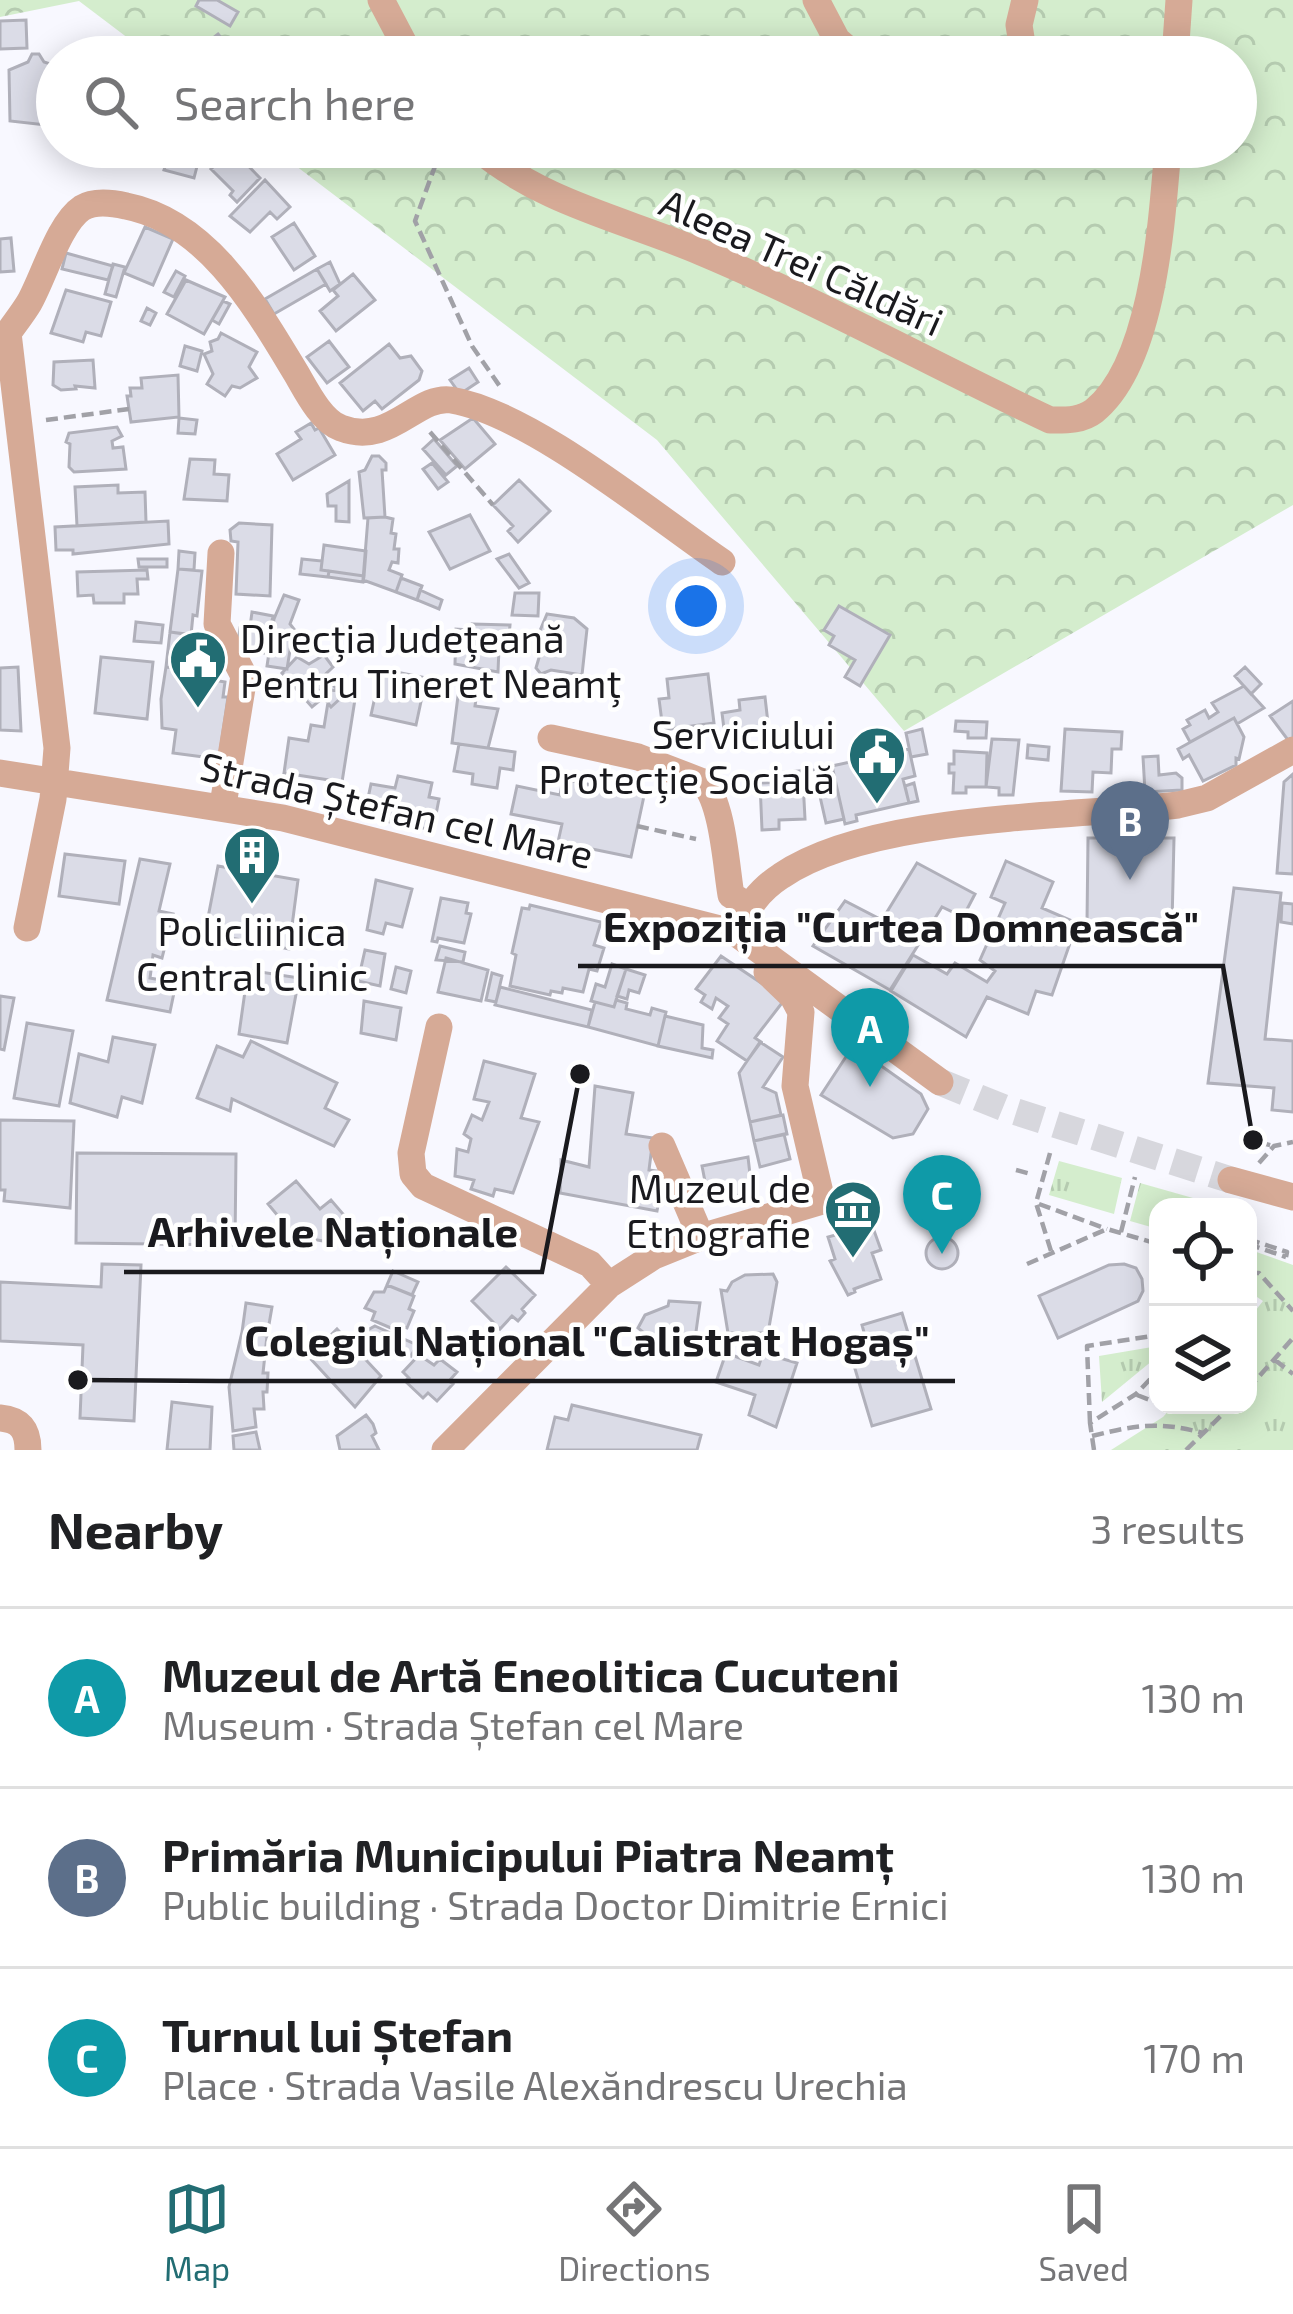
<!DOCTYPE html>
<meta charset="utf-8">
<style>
body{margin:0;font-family:"Exo 2",sans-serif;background:#f2f2f2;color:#202124}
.controls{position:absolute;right:36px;bottom:36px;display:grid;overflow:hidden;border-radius:24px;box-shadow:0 6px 30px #0003}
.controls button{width:108px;height:108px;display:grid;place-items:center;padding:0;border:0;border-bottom:3px solid #e0e0e0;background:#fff;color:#202124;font:60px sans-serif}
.you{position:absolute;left:696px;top:606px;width:42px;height:42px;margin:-30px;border:9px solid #fff;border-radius:50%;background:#1a73e8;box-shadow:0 0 0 18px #1a73e833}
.badge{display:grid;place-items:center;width:78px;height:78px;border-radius:50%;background:#226d73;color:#fff;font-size:39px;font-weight:700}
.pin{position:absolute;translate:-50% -99px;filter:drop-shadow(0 3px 6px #0008)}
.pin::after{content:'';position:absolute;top:63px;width:42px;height:36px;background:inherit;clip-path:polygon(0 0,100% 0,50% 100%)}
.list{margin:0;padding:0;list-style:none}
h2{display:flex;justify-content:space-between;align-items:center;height:156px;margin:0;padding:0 48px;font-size:51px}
h2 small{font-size:39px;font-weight:400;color:#757577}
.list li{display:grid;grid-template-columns:78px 1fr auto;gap:36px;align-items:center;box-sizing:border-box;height:180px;padding:0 48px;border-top:3px solid #e0e0e0}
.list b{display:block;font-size:45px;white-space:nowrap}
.list p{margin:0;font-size:39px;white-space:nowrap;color:#757577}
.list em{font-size:39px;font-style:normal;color:#757577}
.icon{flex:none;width:66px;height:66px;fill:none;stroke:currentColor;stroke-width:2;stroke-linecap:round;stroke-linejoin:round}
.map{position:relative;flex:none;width:1293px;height:1450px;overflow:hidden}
.search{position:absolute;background:#fff;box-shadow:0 6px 30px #0003;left:36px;right:36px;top:36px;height:132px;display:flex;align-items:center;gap:30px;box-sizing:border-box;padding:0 42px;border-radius:66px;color:#757577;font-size:45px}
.sheet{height:696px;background:#fff}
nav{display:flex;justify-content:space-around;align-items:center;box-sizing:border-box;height:168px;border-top:3px solid #e0e0e0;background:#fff;font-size:33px;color:#757577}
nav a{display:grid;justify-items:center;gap:6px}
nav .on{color:#226d73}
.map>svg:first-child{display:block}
.forest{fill:url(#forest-crowns)}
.park{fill:url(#park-tufts)}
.building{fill:#dbdce7;stroke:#b0b0ba;stroke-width:3}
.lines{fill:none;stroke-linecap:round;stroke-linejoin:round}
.minor-tunnel{stroke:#d7d7dd;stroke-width:27;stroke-dasharray:27 14;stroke-linecap:butt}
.path{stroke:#a1a1a7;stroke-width:4.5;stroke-dasharray:12 6;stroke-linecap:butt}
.minor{stroke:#d6aa96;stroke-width:27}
.labels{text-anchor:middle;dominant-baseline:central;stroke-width:9;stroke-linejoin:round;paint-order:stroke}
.street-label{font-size:39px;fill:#1a1a1e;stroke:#fff}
.poi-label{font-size:39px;fill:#1a1a1e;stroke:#fff;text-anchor:end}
.leader{fill:none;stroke:#1a1a1e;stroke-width:4.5}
.callout-dot{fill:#1a1a1e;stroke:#fff;stroke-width:4.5}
.callout-label{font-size:42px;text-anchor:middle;font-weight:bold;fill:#1a1a1e;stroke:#fff;stroke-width:9;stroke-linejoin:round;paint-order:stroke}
</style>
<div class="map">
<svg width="1293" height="1450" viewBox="0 0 1293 1450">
<defs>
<pattern id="forest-crowns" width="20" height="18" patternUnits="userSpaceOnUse" patternTransform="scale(3)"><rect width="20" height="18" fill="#d4edcd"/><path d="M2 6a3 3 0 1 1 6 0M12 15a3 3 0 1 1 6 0" fill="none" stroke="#b5cbb0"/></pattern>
<pattern id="park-tufts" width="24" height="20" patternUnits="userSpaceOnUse" patternTransform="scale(3)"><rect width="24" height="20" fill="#d4edcd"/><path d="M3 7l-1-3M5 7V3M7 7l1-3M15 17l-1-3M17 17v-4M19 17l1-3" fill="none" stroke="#b5cbb0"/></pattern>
</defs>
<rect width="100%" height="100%" fill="#f8f8ff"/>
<!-- forest -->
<path class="forest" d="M0,0H1293V505L904,731L657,440L271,147H1236V57H153L79,1L0,17Z"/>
<!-- park -->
<path class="park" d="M1059,1161L1122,1178L1114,1214L1049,1195Z
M1140,1183L1200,1200L1198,1207H1158V1229L1130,1221Z
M1248,1249L1293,1265V1450H1111L1163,1417L1174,1405H1248V1320L1263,1301L1248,1291Z
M1158,1346V1356L1102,1402L1099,1356Z"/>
<!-- building -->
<path class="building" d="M199,0H217L238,12L230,26L196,6Z
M26,20L27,48L0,49V21Z
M218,34L226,44L212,54L204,45Z
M108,48L130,53L129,57H106Z
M32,54H39L44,62L57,66V122L46,125L10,121L9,70L28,62Z
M96,147H141L136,164L94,154Z
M163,147H202L194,178L164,170L168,158L161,156Z
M232,149L260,178L237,202L230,195L233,191L211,169Z
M265,180L290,207L277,219L270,212L250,232L230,216Z
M294,223L315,256L294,270L272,237Z
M145,227L173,239L153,285L124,273Z
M11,238L14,271L0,272V239Z
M66,253L113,266L108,280L62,269Z
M330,262L340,284L330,291L317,269Z
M113,264L125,267L116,297L105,294Z
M317,269L326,284L274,314L265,299Z
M176,271L185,276L174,297L164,292Z
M353,274L375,300L336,331L320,311L338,296L333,290Z
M186,280L225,297L204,334L167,314Z
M66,290L111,302L101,336L86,332L83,342L51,333Z
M223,301L230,304L219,324L212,320Z
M147,308L156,313L150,325L141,321Z
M221,333L257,352L249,367L257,378L240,388L232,386L225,396L207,384L213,374L204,354L212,351L210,342L218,339Z
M329,341L349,367L327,383L307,357Z
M389,344L400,358L411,356L422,371L419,380L382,409L375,401L363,411L340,383Z
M185,346L202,351L197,371L180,366Z
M93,360L95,388L75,386L76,389L61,390L53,385L54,362Z
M469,368L478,382L460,394L450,380Z
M178,375L179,417L131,422L127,396H131L130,388H142L141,378Z
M179,418L197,420L195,434L178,433Z
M473,418L495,444L465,469L440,440Z
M311,423L315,430L319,428L335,455L293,480L277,454L301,439L296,432Z
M117,427L122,436L112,441L113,448L123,447L126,469L74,472L69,467L70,444L66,442L69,433Z
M434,439L457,466L446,475L423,449Z
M372,456H379L386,463V470H382L385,517L364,518L359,472L365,470Z
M190,459L215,460L214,474L229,475L227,501L184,499Z
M432,463L448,482L438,489L423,469Z
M519,480L550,511L518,542L508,531L513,526L493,505Z
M349,481V522L336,521V506H328L327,494Z
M118,485V493L145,492L146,522L77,526L75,487Z
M470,515L490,551L450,569L429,532Z
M385,517L393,519L391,533L396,534L394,549H399L398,563L392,562L389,570L402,575L396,592L363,580L368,518Z
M168,521L169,544L73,554V550H56L55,527Z
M239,523L272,525L270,596L236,594L238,542L231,541L230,530Z
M324,545L366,551L364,576L321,570Z
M179,551L195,553L194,570L178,569Z
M509,554L529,583L519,588L497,559Z
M138,559H167V567H139Z
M302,559L322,561L321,570L329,571L328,577L300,574Z
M178,569L202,571L197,616L193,615L191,635L170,632Z
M147,570L148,579H137L138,594H124V603H94L93,595L78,596L77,572Z
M329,571L364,576L363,582L328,577Z
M401,578L422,586L417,600L396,592Z
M420,590L442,600L439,609L417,600Z
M515,593H539L538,616L512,615Z
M284,595L299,600L290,624L297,633L293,632L287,669L267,666L274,619Z
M839,606L890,635L860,686L845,677L855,660L829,645L834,636L824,630Z
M252,612L273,616L270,629L250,627Z
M547,614L574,618L587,629L582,675L551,670L541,674L536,668L543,644L539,633Z
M136,622L163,625L161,643L134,641Z
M472,624L510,625L508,648H499L498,672L455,664L456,629L471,630Z
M240,628L268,633L265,653L237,649Z
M170,632L195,635L191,671L166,667Z
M324,655L333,667L314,685L324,697L312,707L282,673L297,657L309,664Z
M101,657L153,662L147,719L95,713Z
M18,667L21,731L0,730V668Z
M166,667L208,673L207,679L225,682L223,697H228L219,759L173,753L176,730L162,728L161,699Z
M1245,667L1261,684L1251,694L1235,676Z
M381,669L426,678L416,725L371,715Z
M708,674L714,723L663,730L659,699L669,698L667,679Z
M325,676L343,696L331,707L314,685Z
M1244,686L1264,708L1237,724L1234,718L1190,742L1183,729L1190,725L1187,720L1205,710L1209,718L1218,712L1212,703Z
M330,690L356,693L342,782L284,773L289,738L308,741L311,725L324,727Z
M458,696L476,699L475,706L498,709L488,748L452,743Z
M765,697L769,732L725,737L722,713L740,710L739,700Z
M1293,701V737L1288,740L1270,716Z
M1234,718L1244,737L1239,759L1236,758V765L1203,781L1189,755L1183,759L1178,749Z
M956,721L987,722L986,738H968V732L955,731Z
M922,729L927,754L911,757L906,733Z
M1065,729L1122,732L1121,749H1112L1111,773L1093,772L1092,792L1061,791Z
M992,739L1019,740L1013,795H999V788L986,787Z
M459,744L515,752L513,770L500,768L497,788L472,784L473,774L454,771Z
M1028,745L1049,747L1048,760L1027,758Z
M909,749L915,776L903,779L909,803L856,815L857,821L845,824L832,766Z
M954,751L987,753L986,787H966V793H953L954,773H949V764H954Z
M1158,756L1159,775L1176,773L1182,778V790L1145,792L1143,757Z
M832,766L844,819L826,823L814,770Z
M800,771V781L776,783V773Z
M1293,774V874L1277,873L1284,782Z
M398,776L432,783L429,797L439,799L433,830L364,817L371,784L395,788Z
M563,779L644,796L631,857L558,842L562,824L511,814L517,786L560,795Z
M803,781L805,819L779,820V829L762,830L760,783Z
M914,783L918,801L909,803L905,786Z
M1088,838H1174L1172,924L1087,923Z
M65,854L125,861L119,904L59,896Z
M140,859L170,864L159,911L173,914L162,958L153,955L150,978L176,983L170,1012L107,1000Z
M1006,861L1053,882L1042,908L1077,923L1052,995L1036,991L1028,1014L987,997L966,1037L891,991L913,955L947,974L955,963L987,982L995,971L980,960L1005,903L991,897Z
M917,863L975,894L963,917L942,907L890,990L813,946L845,901L882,920Z
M218,866L298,880L289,949L205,933Z
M376,880L412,889L402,927L386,923L383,934L367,930Z
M1234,888L1281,893L1265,1039L1293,1041V1112L1272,1110L1274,1088L1208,1083Z
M441,898L468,903L466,913L471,914L464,943L438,938L437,942L432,941Z
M1282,903L1293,904V924L1281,922Z
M530,905L601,922L594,945L604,948L597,971L589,969L583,992L563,988L562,993L551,991L550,995L510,986L516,955L512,953L522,908L529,909Z
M440,946L465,952L463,962L436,960Z
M365,950L385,954L380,986L358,981Z
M721,956L785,999L755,1038L761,1042L747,1061L717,1041L728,1024L719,1018L728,1006L716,998L712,1009L701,1002L705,995L696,989Z
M446,958L488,970L481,1001L438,992Z
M612,964L626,969L614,1007L591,1001L596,984L605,987Z
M396,967L411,971L406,993L391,989Z
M626,969L645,975L639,993L629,990L627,999L617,996Z
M248,970L299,978L287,1043L239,1034Z
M492,973L502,976L496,1002L486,1000Z
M500,987L592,1010L588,1027L495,1005Z
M0,996L14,998L4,1050L0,1049Z
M616,1000L627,1003L626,1009L650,1015L652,1008L666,1012L658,1046L588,1027L595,1002L614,1007Z
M364,1001L401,1008L396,1040L361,1033Z
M665,1016L703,1025L702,1048L713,1050L712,1058L658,1046Z
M27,1023L73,1031L59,1106L14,1098Z
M113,1037L155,1045L142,1103L122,1097L117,1117L70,1103L79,1054L108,1062Z
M251,1041L337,1083L325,1108L349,1120L334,1146L232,1099L230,1111L197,1098L217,1046L243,1057Z
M760,1042L783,1057L763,1087L776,1093L781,1115L750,1122L739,1073Z
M853,1046L921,1094L928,1109L913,1134L893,1138L821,1095Z
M484,1061L535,1074L521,1118L539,1122L513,1193L495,1189L493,1196L471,1189L474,1180L455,1176L457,1149L468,1152L471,1139L464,1134L472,1115L482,1120L489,1102L474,1099Z
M595,1086L633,1093L626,1134L653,1138L649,1170L664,1172L657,1211L560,1193L561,1160L589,1167Z
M783,1115L787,1134L754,1141L750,1122Z
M0,1120L74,1121L70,1208L4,1201L5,1190H0Z
M784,1134L790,1159L760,1167L754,1141Z
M77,1153L236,1154L235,1245L76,1243Z
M748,1157L752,1192L709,1202L702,1166Z
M296,1181L320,1209L331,1200L355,1228L330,1249L323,1241L312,1239L303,1246L268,1204Z
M872,1225L881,1250L872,1253L881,1279L854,1289L855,1292L848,1295L830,1261L835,1259L828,1237Z
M926 1253a16 16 0 1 1 32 0a16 16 0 1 1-32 0Z
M102,1264L141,1265L134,1421L80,1418L83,1345L0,1341V1282L101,1287Z
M1124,1264L1136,1268L1142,1279L1143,1291L1138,1301L1058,1338L1039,1296L1109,1265Z
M506,1267L535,1295L522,1309L525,1313L518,1321L512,1316L500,1329L472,1301Z
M393,1271L418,1282L412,1295L387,1285Z
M773,1274L777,1282L768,1333H728L721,1290L727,1291L732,1282L745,1275Z
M387,1285L414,1296L409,1309L414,1311L407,1328L401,1326L398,1331L372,1320L375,1312L365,1308L374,1292H384Z
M669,1301L700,1303L695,1339L683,1338L680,1355L643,1351L644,1333L638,1328L645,1315L668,1306Z
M246,1303L272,1307L267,1336L242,1332Z
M902,1313L931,1409L872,1426L850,1352L868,1347L862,1325Z
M375,1326L417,1345L411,1356L383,1342L373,1349L364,1332Z
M337,1329L381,1376L355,1407L309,1357Z
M242,1332L267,1336L263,1373H268L267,1392H263L264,1409H254L256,1427L233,1431L229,1387Z
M726,1353L759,1365L763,1353L797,1363L776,1427L749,1415L755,1395L716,1382Z
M419,1355L434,1365L440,1359L457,1372L449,1381L453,1384L437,1401L428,1393L423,1398L405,1381L409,1378L403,1372Z
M172,1402L212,1407L210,1450H167Z
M572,1405L701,1435L697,1450H547L555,1417L568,1420Z
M366,1415L373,1424L376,1433L372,1436L379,1450H340L337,1436Z
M256,1432L260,1450H234L233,1436Z"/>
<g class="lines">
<!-- minor-tunnel -->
<path class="minor-tunnel" d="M940,1082L1004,1108L1231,1180"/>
<!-- path -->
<path class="path" d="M442,147L415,221L472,346L501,388
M46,420L129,409
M430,432L493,505
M637,826L696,839
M1241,1138L1274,1146
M1050,1153L1036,1203L1051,1251
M1259,1163L1274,1146L1293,1142
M1016,1170L1031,1174
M845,1197L865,1193
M1039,1204L1107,1229
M1121,1232L1135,1177
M1248,1239L1287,1252L1286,1257
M1248,1244L1286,1257
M1027,1264L1107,1229L1158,1244
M1248,1273H1259L1293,1311
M1275,1360L1293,1374
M1248,1389L1293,1338
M1137,1395L1163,1405
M1090,1423L1087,1346L1158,1335
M1092,1436C1136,1425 1159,1421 1203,1433
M1094,1450L1090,1423L1136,1394L1158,1371
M1186,1450L1232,1405"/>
<!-- minor -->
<path class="minor" d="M381,0L411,57
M816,0L837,40L857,57
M1024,57L1019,25L1025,0
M1175,57L1179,0
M476,147C542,203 623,219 701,252C820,302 933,365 1050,420C1065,420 1081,421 1094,411C1154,363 1162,218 1168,147
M221,553L217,624L244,676L223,805
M551,738L638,757L703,782C723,803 726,866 731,895L748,906
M0,773L283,818L736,933L940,1082
M27,928L53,799L57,748L8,333C15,323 23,313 29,303C43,279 59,223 82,208C95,200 113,203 126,206C208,222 256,307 296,373C306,390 321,421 341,428C390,447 416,395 451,400C530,413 653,515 722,562
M736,933C747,908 758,891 781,876C870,815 1069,817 1178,805L1207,798L1293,750
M439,1027L411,1153L413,1174L423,1186L590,1264L609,1285
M662,1146L701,1237
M1231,1180L1293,1197
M0,1418C21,1420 28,1430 28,1450
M445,1450L609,1285L654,1256L701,1237L822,1201L795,1086L801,1012L793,997L767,972"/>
</g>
<!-- icons -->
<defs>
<symbol id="civic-pin" viewBox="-11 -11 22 30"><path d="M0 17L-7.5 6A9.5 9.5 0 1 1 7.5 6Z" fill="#226d73" stroke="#fff"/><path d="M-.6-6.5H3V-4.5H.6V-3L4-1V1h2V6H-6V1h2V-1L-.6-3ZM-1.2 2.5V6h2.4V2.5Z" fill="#fff"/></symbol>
<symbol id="building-pin" viewBox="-11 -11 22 30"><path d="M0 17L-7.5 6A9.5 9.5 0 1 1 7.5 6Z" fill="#226d73" stroke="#fff"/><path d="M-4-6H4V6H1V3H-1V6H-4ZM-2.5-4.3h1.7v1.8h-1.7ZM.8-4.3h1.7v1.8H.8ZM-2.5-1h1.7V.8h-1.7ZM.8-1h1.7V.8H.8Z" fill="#fff"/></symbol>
<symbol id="museum-pin" viewBox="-11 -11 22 30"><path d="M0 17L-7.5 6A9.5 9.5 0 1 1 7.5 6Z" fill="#226d73" stroke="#fff"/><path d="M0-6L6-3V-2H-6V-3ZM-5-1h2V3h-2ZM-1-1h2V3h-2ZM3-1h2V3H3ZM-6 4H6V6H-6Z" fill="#fff"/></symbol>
</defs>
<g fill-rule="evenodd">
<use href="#civic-pin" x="165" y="626" width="66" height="90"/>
<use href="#civic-pin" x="844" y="722" width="66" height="90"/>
<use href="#building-pin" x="219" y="822" width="66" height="90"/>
<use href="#museum-pin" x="820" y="1176" width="66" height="90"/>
</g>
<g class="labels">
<!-- street labels -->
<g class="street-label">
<text transform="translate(802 261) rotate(24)">Aleea Trei Căldări</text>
<text transform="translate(397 809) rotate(13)">Strada Ștefan cel Mare</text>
</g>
<!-- poi labels -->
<g class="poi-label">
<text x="240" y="637" text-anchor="start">Direcţia Judeţeană<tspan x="240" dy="45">Pentru Tineret Neamţ</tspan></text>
<text x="835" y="733">Serviciului<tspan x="835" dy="45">Protecţie Socială</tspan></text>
<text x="252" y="930" text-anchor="middle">Policliinica<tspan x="252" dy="45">Central Clinic</tspan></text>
<text x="811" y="1187">Muzeul de<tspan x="811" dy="45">Etnografie</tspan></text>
</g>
</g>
<!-- callouts -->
<path class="leader" d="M1253 1140L1223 966H578M580 1074L542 1272H124M78 1380L219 1381H955"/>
<g class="callout-dot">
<circle cx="1253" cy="1140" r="12"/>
<circle cx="580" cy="1074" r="12"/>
<circle cx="78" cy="1380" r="12"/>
</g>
<g class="callout-label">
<text x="901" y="942">Expoziția "Curtea Domnească"</text>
<text x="333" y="1247">Arhivele Naționale</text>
<text x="587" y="1356">Colegiul Național "Calistrat Hogaș"</text>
</g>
</svg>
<div class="controls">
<button><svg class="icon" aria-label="locate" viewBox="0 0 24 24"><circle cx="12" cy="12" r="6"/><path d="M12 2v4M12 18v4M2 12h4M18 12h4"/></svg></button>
<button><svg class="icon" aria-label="layers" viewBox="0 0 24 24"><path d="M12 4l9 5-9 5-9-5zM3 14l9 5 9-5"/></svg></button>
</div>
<div class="you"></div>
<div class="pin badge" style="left:870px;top:1087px;background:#0f9aa8">A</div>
<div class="pin badge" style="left:1130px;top:880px;background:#5c6f8a">B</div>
<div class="pin badge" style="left:942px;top:1254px;background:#0f9aa8">C</div>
<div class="search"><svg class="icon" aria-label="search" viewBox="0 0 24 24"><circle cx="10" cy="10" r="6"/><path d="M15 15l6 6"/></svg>Search here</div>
</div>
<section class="sheet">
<h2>Nearby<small>3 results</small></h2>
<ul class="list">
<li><span class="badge" style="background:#0f9aa8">A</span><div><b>Muzeul de Artă Eneolitica Cucuteni</b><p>Museum · Strada Ștefan cel Mare</p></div><em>130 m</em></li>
<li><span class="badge" style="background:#5c6f8a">B</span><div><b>Primăria Municipului Piatra Neamț</b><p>Public building · Strada Doctor Dimitrie Ernici</p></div><em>130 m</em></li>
<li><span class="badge" style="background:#0f9aa8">C</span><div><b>Turnul lui Ștefan</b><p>Place · Strada Vasile Alexăndrescu Urechia</p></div><em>170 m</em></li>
</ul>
</section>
<nav>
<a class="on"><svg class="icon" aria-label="map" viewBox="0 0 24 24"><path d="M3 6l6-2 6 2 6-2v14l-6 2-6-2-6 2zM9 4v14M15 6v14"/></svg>Map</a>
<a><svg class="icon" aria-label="directions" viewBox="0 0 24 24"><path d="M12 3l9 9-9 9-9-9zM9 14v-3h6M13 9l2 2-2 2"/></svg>Directions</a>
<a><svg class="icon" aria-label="saved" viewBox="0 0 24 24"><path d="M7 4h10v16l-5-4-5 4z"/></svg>Saved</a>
</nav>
